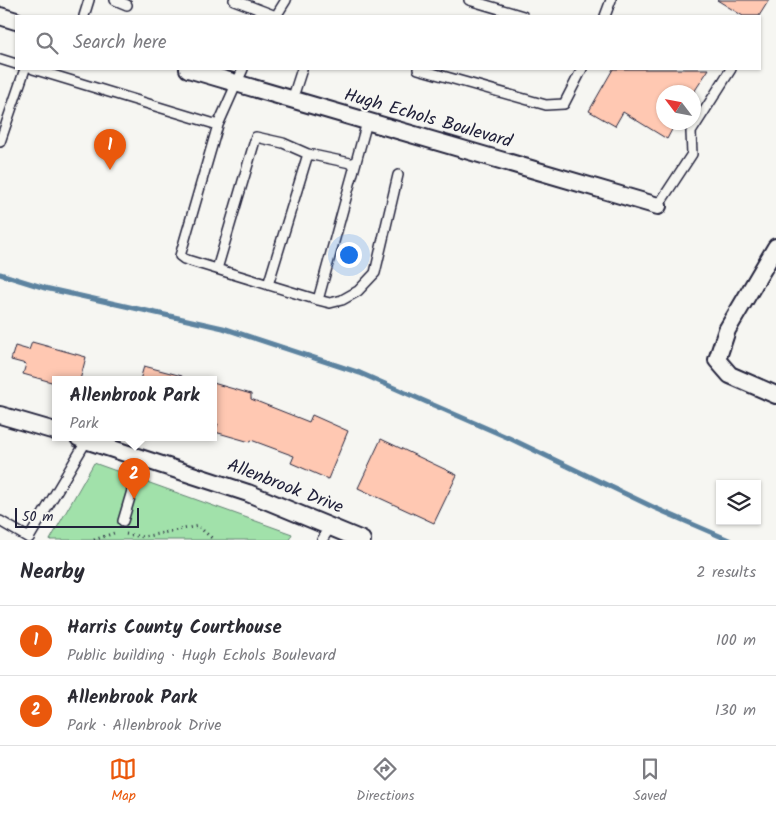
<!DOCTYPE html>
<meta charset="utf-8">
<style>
body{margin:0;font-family:Kalam,sans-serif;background:#f7f7f7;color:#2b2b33}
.controls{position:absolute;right:15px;bottom:15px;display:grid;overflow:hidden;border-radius:0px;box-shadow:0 1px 4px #0004}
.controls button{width:45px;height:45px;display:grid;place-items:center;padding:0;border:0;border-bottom:1px solid #e1e1e2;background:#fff;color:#2b2b33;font:25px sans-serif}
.compass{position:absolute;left:656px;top:85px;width:45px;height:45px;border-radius:50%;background:#fff;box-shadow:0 1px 4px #0004;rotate:302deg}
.scale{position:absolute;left:15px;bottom:12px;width:124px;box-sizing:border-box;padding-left:5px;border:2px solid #22223b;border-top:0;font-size:14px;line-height:18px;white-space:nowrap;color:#22223b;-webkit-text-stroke:4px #f6f6f2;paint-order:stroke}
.you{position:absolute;left:348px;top:254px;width:18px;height:18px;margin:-12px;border:4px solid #fff;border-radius:50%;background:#1a73e8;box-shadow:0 0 0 8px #1a73e833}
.badge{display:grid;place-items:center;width:32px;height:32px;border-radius:50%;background:#ea580c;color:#fff;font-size:16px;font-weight:700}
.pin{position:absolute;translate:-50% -41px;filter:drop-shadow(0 1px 2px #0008)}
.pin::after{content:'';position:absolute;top:26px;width:18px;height:15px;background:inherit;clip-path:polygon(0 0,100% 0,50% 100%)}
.popup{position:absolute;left:52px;top:376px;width:165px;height:65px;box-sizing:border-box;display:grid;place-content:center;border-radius:0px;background:#fff;filter:drop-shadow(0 1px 4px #0005);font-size:16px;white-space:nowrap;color:#7c7c81}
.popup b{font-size:19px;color:#2b2b33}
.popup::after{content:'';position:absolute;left:50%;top:100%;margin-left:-10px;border:10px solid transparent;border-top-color:#fff}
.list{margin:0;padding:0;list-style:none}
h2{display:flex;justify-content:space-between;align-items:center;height:65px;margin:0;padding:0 20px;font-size:21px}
h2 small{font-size:16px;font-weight:400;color:#7c7c81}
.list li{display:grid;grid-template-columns:32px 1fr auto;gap:15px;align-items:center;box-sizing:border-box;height:70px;padding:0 20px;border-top:1px solid #e1e1e2}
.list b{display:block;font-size:19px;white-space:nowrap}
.list p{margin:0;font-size:16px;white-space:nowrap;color:#7c7c81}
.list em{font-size:16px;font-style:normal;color:#7c7c81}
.icon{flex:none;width:28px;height:28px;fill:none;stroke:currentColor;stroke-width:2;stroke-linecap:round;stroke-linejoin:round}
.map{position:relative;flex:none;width:776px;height:540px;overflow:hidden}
.search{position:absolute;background:#fff;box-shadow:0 1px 4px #0004;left:15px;right:15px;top:15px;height:55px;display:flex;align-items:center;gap:12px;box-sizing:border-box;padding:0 18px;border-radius:0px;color:#7c7c81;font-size:19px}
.sheet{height:205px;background:#fff}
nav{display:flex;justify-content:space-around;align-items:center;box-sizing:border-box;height:70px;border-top:1px solid #e1e1e2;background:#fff;font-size:14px;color:#7c7c81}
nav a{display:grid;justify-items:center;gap:2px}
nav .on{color:#ea580c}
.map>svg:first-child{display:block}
.green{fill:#a1e1aa;stroke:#628272}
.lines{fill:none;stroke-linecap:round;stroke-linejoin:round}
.stream{stroke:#5c83a0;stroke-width:5}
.building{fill:#ffc8b2;stroke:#22223b}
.service-casing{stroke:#22223b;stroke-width:12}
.minor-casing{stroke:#22223b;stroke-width:20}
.path{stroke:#22223b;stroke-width:3;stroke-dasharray:1 4;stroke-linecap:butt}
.service{stroke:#f6f6f2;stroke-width:9}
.minor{stroke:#f6f6f2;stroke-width:16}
.labels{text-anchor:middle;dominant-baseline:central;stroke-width:4;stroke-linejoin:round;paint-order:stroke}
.street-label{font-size:18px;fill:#22223b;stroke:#f6f6f2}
</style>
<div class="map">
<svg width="776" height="540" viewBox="0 0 776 540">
<rect width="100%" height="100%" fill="#f6f6f2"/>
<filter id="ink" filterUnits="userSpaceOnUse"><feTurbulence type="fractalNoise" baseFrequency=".02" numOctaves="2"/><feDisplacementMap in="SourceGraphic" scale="10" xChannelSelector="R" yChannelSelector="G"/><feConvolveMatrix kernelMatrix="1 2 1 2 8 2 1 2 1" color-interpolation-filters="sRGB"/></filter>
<g filter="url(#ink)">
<!-- green -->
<path class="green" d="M94,463L292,534L289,540H50Z"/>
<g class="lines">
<!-- stream -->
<path class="stream" d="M0,274L45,288L223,328L360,373L509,438L655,508L729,540"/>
</g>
<!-- building -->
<path class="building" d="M717,0H769L759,16H743Z
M613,69H709L694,92H664V122H676L667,139L623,112L615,126L589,111Z
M32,342L86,357L80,380H55V383L23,374L26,364L11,360L15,346L29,350Z
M144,366L182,376L181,380H140Z
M213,383L251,394V399L309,422L312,415L348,431L328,479L291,463L294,456L251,440L250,442L215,432L218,424L213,423Z
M381,439L457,475L434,523L358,488Z"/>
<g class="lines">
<defs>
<path id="service" d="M115,0L127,5
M234,0L276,16
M469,0L523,16
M84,16L89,0
M276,16L286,0
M605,16L611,0
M0,59L16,64
M33,69L218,125
M243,69L218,125L180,256L184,259L318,300
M418,69L546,105L564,104L582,69
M292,100L302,69
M367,122L318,300L330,303L342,300L358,291L375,273L398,175
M0,142L25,69
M658,206L692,154L691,132L731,69
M217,269L256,137L283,143L308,154
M268,285L308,154L355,164
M0,521L29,538L87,440
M123,521L142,457
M322,540L331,526"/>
<path id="minor" d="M0,16L16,21
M188,69L658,206
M776,247L727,330L717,360L730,375L776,395
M0,415L55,431
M79,438L248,493L362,540"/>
</defs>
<!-- service casing -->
<use href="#service" class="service-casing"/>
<!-- minor casing -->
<use href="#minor" class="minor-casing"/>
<!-- path -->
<path class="path" d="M126,534L143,537L198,526L214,540
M94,540L117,532"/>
<!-- service -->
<use href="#service" class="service"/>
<!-- minor -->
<use href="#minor" class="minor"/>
</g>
</g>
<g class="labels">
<!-- street labels -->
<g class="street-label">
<text transform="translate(428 119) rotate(16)">Hugh Echols Boulevard</text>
<text transform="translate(285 487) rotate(21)">Allenbrook Drive</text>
</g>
</g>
</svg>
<div class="controls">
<button><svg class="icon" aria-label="layers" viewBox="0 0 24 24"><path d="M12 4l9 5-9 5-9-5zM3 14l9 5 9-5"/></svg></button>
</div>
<svg class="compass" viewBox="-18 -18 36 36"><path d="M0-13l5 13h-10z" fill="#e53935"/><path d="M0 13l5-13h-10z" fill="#7c7c81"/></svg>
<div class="scale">50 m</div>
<div class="you"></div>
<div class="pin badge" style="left:110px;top:170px">1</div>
<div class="pin badge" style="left:134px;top:499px">2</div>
<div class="popup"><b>Allenbrook Park</b>Park</div>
<div class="search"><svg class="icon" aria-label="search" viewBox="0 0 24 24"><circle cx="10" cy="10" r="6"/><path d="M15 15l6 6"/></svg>Search here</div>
</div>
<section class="sheet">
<h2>Nearby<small>2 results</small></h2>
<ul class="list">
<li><span class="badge">1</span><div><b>Harris County Courthouse</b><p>Public building · Hugh Echols Boulevard</p></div><em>100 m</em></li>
<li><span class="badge">2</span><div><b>Allenbrook Park</b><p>Park · Allenbrook Drive</p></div><em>130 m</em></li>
</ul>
</section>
<nav>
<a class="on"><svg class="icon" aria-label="map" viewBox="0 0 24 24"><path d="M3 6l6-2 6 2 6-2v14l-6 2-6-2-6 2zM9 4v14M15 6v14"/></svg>Map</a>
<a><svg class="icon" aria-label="directions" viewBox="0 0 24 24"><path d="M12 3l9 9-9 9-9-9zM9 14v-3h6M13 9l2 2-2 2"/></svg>Directions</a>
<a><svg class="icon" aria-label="saved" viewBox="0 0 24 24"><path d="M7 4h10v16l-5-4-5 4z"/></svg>Saved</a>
</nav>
